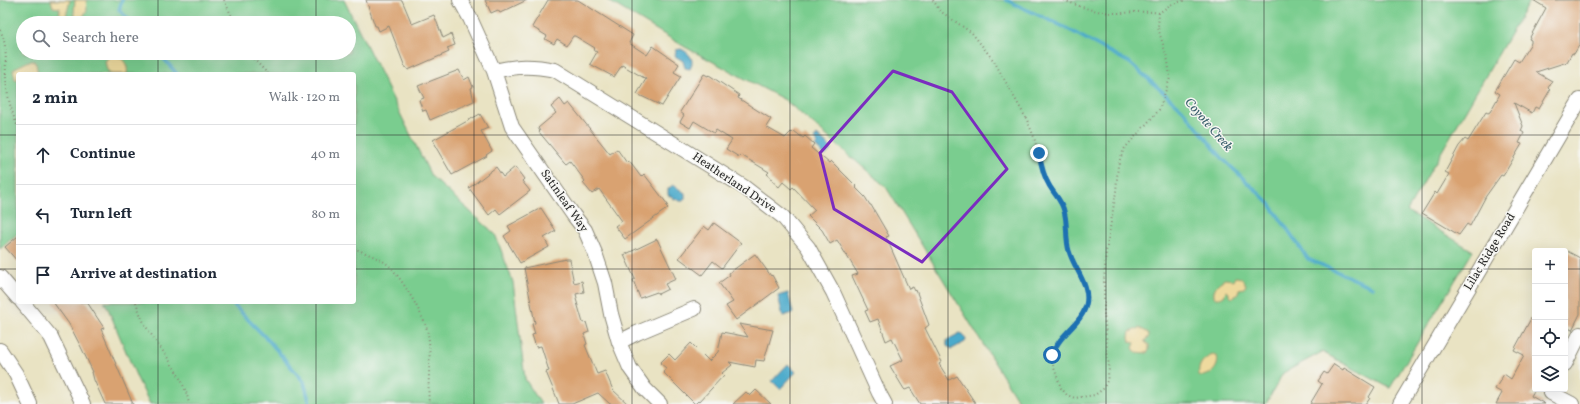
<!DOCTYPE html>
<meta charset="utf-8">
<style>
body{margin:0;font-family:Vollkorn,serif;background:#f6f6f7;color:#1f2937}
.controls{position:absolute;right:12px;bottom:12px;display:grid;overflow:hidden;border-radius:4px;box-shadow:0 4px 16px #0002}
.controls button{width:36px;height:36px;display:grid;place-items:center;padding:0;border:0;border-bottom:1px solid #e0e1e3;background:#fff;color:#1f2937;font:20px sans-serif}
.stop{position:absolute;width:12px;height:12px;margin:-9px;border:3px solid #1f6fb2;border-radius:50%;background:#fff}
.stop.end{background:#1f6fb2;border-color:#fff;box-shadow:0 1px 4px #0008}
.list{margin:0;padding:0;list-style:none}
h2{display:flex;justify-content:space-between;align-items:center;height:52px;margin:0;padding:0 16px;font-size:17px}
h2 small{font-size:13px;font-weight:400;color:#747a83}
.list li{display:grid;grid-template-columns:26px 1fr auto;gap:12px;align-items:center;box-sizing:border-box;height:60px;padding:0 16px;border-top:1px solid #e0e1e3}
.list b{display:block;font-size:15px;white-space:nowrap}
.list em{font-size:13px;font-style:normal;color:#747a83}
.icon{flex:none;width:22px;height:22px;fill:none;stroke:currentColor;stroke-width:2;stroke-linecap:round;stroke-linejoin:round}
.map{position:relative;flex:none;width:1580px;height:404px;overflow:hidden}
.search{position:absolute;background:#fff;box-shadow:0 4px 16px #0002;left:16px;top:16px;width:340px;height:44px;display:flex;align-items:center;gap:10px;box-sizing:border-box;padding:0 14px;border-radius:22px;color:#747a83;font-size:15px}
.panel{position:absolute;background:#fff;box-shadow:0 4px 16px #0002;left:16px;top:72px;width:340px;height:232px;border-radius:4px}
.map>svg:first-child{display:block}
.green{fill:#7acd8f;stroke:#527c5d;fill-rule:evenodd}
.sand{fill:#eeda9e;stroke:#8c8264}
.water{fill:#4caacb;stroke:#3c6a7b}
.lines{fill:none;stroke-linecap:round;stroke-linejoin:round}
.stream{stroke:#4caacb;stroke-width:3.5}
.building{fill:#d9a271}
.minor-casing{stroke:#8a8777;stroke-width:16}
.path{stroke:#8a8777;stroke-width:2;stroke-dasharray:1 3;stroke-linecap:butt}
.minor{stroke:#fff;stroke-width:14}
.route{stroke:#1f6fb2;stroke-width:5}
.marked{fill:none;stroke:#7b2cbf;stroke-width:3;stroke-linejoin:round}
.grid{fill:none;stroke:#2b2b2b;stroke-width:1;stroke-opacity:0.55}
.labels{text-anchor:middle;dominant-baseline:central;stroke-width:3;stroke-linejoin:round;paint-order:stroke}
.street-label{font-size:12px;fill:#2b2b2b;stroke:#f6f6f2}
.water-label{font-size:13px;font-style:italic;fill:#385e6b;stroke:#f6f6f2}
</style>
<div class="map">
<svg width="1580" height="404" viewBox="0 0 1580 404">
<rect width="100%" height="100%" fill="#f6f6f2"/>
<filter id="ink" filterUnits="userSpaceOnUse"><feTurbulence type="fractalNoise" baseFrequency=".025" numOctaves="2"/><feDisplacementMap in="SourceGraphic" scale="8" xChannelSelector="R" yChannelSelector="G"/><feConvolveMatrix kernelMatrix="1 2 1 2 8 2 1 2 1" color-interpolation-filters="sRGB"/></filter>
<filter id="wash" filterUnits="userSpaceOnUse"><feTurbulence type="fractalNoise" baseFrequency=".012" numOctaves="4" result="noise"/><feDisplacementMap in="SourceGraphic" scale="16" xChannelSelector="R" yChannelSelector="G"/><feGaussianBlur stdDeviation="0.9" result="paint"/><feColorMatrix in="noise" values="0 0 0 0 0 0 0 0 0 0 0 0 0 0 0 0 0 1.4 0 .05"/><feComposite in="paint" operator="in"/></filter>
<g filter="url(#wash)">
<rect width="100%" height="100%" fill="#e9e3c3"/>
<!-- green -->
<path class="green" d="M0,0H344L431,176L495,234L513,282L525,379L541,404H150L137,378L107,306L104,302H354V74H18V233L0,249ZM23,23H349V53H23Z
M607,0H1530L1407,211L1473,251L1390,388L1322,352L1283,373L1266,404H1020L886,187L785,100L685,47Z"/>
<!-- sand -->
<path class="sand" d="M51,0H70L66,16L64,17L59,13L60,8L53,7Z
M75,0H86L87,10L83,17H77L74,14Z
M112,55C122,56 129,64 127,74H112L107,70L105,61Z
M29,61H34L36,64L38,74H18V80L15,79L13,70L17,67Z
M1235,277C1241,277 1243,280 1246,285L1244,288L1239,289L1238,294L1231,298L1229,296V293L1226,291L1224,296C1221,298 1218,299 1214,297C1213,288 1217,283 1225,279L1233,280Z
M1139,328L1147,332L1149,335L1148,338L1145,340V342L1149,345V350L1147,353L1136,352L1133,348L1135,343L1130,342L1129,337L1130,332Z
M1213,355L1217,356C1220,366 1212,376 1201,376L1199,375C1197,365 1204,358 1213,355Z"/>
<!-- water -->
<path class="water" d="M681,49C690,53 695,60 690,69L685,68L683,61L675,56L676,50Z
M817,135L832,149L825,156L815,146L818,143L814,139Z
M673,185L685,193V198L683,201H680L677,199L674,200L673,197L668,195V189Z
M788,293L793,313L783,316L778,296Z
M960,333L963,334L966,340L965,342L952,349L947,346V340Z
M788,364L796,372L780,389L772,381Z"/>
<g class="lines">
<!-- stream -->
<path class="stream" d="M122,0L119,10L132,23
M1006,0L1064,27L1130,63L1182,109L1223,159L1270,204L1308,259L1372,287
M159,53L177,74
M231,302L270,342L304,382L310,404"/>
</g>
<g id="blocks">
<!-- building -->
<path class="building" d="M366,0H402L412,24L434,15L443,38L451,34L455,45L447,48L449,52L408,70L406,67H405L389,26L379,31L377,26H375Z
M485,0H527L500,13L498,10L491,13Z
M548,0H578L633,35L629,43L647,55L653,46L679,64L674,72L681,76L662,106L637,94L646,79L622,65L614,77L590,64L597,52L593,50L595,48L575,36H573L567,45L557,39L554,44L545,39L547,36L532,27Z
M1533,0H1580V44L1574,54L1572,53L1567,62L1536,72L1552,81L1548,88L1550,90L1539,109L1535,107L1532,113L1514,103L1523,126L1521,131L1524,133L1519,143L1522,144L1503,176L1501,175L1486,196L1470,226L1467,224L1459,235L1422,213L1435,192L1437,194L1449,174L1445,172L1459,146L1465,139L1468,141L1486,112L1488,113L1490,112L1500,94L1495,91L1514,59L1519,62L1531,43V40L1529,39L1546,8Z
M459,70L464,80L469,77L473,87L471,88L474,101L430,120L426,110L423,111L419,100L424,98L418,86Z
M704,74L708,76L709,75L739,95L738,98L771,119L766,127L785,138L791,132L792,133L794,131L803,138L805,136L814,144L811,148L829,163L831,161L857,187L856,188L865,197L870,205H871L889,236L886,237L909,289L913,287L915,291L916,290L929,325L925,328L942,362L939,364L949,380L957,376L976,404H920L910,388L905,390L904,389L890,366L903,360L892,338L886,341L878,319L870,322L865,311L868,310L852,276L858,274L837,240L830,244L822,230L808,216L815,210L793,187L791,189L783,182L779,187L770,179L772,178L767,174L769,172L741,155L739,157L726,149L732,140L716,130L714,133L694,121L690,128L680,122L684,115L680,112Z
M560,99L565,106L569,103L610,154L617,149L627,163L629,161L641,177L644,174L668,205L666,206L668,208L625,239L615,226L622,221L599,189L592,194L583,183L585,181L570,161L566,164L564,162L539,132L540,131L538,128L556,113L551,107Z
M480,114L488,128L481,131L492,151L486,155L487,156L452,175L434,144H435L433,140Z
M496,167L503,177L515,167L524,179L522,181L530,191L500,214L496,209L489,215L469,188Z
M541,208L556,231L544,238L549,247L520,263L504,236L511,231L508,226Z
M714,223L741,243L722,268L713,261L702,275L679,258L704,226L709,230Z
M18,236V262L5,247Z
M657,239L676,279L665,284L668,289L658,294L657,292L640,298L633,280L635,279L624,255Z
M1565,250L1580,258V314L1572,330L1565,326Z
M755,254L771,276L772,275L779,288L736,320L726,306L733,302L719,283L730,275L729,273Z
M566,259H569L574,283L582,281L584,292L576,294L577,298L576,299L583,323L586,322L589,332L584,334L587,344L585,345L597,374L605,371L613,390L628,404H610L598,393L572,404H559L556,396L546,372L549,371L541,346L536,347L532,335L535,334L532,324L535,323L524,268Z
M53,302H87L104,328L101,329L133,404H105L94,380L92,372H93L81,347L69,324Z
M1535,311V389L1531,396L1545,404H1496L1502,393L1495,389L1504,374L1511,379L1524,355L1514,350Z
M739,324L773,330L764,361L756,360L755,367L729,362L732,365L722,373L724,375L699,402L698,401L695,404L663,372L666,368L660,363L669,354L675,360L691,343L709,361L718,352L722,332L748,337Z
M1334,364L1343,370L1344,368L1375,387L1369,397L1370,398L1366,404H1310L1322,384L1318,381L1324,372L1327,374Z
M756,390L771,404H733L746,392L750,396Z"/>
</g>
</g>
<g filter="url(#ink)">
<use href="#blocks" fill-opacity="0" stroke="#8a8777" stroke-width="1"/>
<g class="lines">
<defs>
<path id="minor" d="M460,0L470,18L494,71L512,127L574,216L585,230L595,253L605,283L611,314L619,342L630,368L645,389L660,404
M494,71C517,66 531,65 555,70L744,187L783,217L808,247L833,292L879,393L885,404
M0,277L18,298
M22,302L51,337L83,404
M619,342L637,333L694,309
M0,350L16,374L30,404
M1565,364L1580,334
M1551,393L1572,404
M1400,404L1580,100"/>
</defs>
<!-- minor casing -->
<use href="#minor" class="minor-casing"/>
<!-- path -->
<path class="path" d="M224,0L235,23
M933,0L940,11L972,33L994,61L1027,120L1034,137L1043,173L1050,186L1059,199L1064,210L1067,226L1069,250L1085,286L1088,297L1086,307L1080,316L1055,346L1052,355L1053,365L1061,388L1067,395L1075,398L1095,395L1103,389L1107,381L1109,369L1104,313V282L1106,252L1116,192L1118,165L1124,149L1159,110L1170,78L1168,61L1158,28L1159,13
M1064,0C1082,8 1099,13 1118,13C1132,13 1144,10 1159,13L1170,5L1185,0
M0,30C8,45 5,62 6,79C7,96 11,111 18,127
M248,53L268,74
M354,248C364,253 378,257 387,264C399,273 426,319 428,334C432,356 427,381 429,404
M136,302C139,311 142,320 147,328C162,352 184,375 189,404"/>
<!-- minor -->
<use href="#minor" class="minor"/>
</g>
</g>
<g class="lines" filter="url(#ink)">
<!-- route -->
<path class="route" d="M1039,153C1041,165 1043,175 1049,185C1054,194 1062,201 1064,211C1068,224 1065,238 1069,251C1074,269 1091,285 1086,305C1082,324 1058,335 1052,355"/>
</g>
<!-- marked area -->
<path class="marked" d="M893,71L952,92L1007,169L922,262L834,209L820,153Z"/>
<!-- grid -->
<path class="grid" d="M158,0V23M316,0V23M474,0V404M632,0V404M790,0V404M948,0V404M1106,0V404M1264,0V404M1422,0V404M158,53V74M316,53V74M0,135H18M354,135H1580M0,269H18M354,269H1535M1565,269H1580M158,302V404M316,302V404"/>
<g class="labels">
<!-- street labels -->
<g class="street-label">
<text transform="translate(734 183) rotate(34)">Heatherland Drive</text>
<text transform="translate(564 201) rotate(55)">Satinleaf Way</text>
<text transform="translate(1490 252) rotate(-59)">Lilac Ridge Road</text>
</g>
<!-- water labels -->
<g class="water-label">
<text transform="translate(1208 125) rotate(49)">Coyote Creek</text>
</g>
</g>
</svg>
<div class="controls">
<button>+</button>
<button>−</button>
<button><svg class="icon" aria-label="locate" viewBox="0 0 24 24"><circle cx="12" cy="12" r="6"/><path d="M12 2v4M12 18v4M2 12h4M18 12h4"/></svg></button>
<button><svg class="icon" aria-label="layers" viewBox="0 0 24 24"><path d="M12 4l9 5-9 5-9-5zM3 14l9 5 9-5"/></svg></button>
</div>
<div class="stop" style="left:1052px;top:355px"></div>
<div class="stop end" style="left:1039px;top:153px"></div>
<div class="search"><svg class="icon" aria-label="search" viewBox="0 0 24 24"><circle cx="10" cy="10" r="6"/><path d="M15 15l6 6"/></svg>Search here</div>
<section class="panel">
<h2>2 min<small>Walk · 120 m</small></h2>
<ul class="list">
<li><svg class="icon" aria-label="ahead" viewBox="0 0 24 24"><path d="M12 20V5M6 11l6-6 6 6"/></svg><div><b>Continue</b></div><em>40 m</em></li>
<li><svg class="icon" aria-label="left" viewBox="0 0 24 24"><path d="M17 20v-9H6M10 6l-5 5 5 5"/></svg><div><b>Turn left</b></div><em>80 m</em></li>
<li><svg class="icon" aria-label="arrive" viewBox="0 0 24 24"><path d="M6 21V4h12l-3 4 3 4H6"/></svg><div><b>Arrive at destination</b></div></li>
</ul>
</section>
</div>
